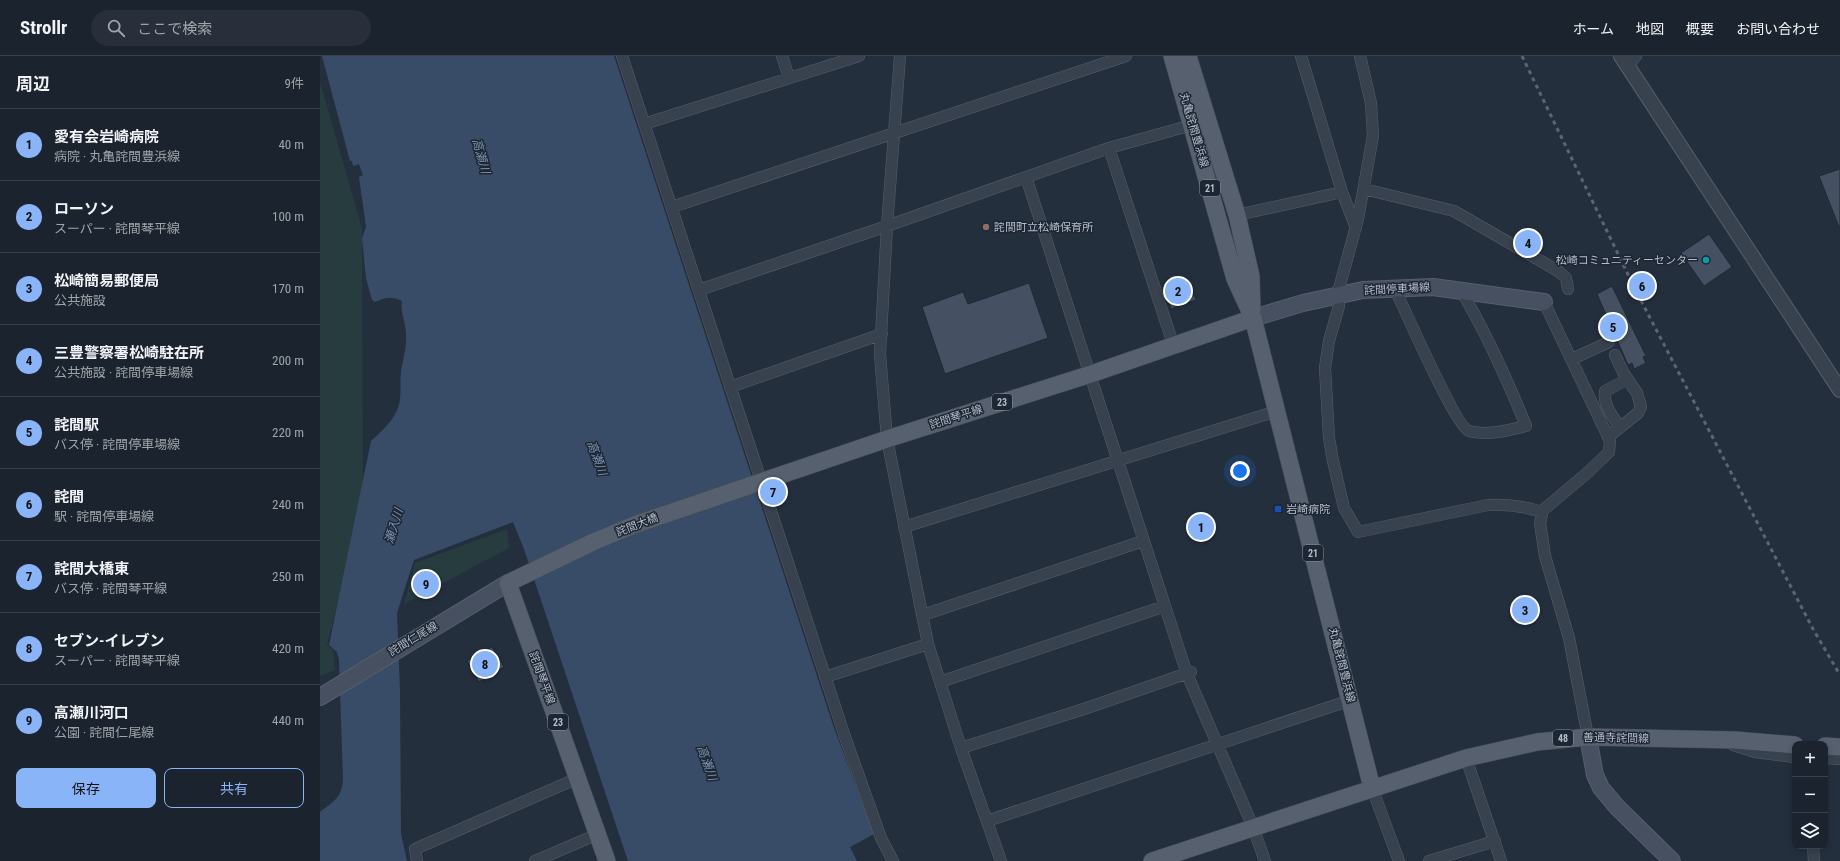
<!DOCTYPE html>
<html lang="ja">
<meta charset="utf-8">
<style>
body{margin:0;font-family:"Roboto Condensed","Noto Sans JP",sans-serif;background:#282f3a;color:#f1f3f6}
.controls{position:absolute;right:12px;bottom:12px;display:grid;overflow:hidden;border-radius:8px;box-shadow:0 2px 6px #0003}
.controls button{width:36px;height:36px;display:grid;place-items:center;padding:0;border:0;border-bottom:1px solid #39404a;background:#1b232e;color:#f1f3f6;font:20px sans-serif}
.you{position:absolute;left:920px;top:415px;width:14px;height:14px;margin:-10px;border:3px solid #fff;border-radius:50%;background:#1a73e8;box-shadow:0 0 0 6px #1a73e833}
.badge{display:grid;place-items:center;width:26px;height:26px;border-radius:50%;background:#8ab4f8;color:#111;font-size:13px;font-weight:700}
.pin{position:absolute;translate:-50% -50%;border:2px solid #fff;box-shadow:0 1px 4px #0006}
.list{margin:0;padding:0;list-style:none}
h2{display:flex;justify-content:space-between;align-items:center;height:52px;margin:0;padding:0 16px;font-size:17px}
h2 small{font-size:13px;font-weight:400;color:#a0a4aa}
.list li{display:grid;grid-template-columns:26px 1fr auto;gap:12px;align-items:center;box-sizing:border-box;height:72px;padding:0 16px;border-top:1px solid #39404a}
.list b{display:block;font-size:15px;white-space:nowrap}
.list p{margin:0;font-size:13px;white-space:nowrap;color:#a0a4aa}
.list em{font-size:13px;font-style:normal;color:#a0a4aa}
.actions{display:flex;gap:8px;padding:12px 16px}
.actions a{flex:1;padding:9px 0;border:1px solid #8ab4f8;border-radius:8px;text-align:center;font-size:14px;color:#8ab4f8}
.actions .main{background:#8ab4f8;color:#111}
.icon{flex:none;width:22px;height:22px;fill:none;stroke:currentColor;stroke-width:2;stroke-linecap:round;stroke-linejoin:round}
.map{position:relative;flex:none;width:1520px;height:805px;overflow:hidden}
header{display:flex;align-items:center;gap:24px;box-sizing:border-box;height:56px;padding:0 20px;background:#1b232e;border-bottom:1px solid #39404a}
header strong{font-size:19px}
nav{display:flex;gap:22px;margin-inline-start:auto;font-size:14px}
.search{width:280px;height:36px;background:#282f3a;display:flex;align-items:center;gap:10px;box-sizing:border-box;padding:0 14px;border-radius:22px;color:#a0a4aa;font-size:15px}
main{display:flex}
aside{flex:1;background:#1b232e}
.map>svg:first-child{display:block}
.green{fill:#263c3f}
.water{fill:#394c67}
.building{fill:#455162;stroke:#1f2835}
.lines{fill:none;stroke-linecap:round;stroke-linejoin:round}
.minor-casing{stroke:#565f6c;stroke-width:12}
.tertiary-casing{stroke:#565f6c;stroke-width:16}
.secondary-casing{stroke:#565f6c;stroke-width:18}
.primary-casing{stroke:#414a57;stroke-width:18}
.minor{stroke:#38414e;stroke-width:11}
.tertiary{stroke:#38414e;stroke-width:14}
.secondary{stroke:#465061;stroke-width:16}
.primary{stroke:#56606e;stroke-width:17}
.rail{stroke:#5a6575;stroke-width:3;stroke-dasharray:4 4;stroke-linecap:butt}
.education-dot{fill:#8d6e63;stroke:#1d2633;stroke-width:1.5}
.culture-dot{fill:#0f9aa8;stroke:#1d2633;stroke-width:1.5}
.transit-dot{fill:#1a4fb4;stroke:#1d2633;stroke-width:1.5}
.labels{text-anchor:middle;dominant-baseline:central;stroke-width:3;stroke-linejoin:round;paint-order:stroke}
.shield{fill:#1d2633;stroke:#878f9c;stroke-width:1}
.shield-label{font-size:10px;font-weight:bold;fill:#b4bcc9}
.street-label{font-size:11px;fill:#b4bcc9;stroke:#1d2633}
.poi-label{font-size:11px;fill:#b4bcc9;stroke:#1d2633;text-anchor:start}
.water-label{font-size:12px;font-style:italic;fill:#7c92b1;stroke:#1d2633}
</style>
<header>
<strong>Strollr</strong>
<div class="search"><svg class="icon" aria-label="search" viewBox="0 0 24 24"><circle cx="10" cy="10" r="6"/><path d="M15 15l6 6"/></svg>ここで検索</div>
<nav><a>ホーム</a><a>地図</a><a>概要</a><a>お問い合わせ</a></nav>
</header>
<main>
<aside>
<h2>周辺<small>9件</small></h2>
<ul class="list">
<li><span class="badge">1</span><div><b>愛有会岩崎病院</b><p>病院 · 丸亀詫間豊浜線</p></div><em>40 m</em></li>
<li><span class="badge">2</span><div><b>ローソン</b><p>スーパー · 詫間琴平線</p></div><em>100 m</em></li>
<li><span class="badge">3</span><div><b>松崎簡易郵便局</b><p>公共施設</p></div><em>170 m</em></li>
<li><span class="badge">4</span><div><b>三豊警察署松崎駐在所</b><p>公共施設 · 詫間停車場線</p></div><em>200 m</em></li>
<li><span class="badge">5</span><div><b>詫間駅</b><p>バス停 · 詫間停車場線</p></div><em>220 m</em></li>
<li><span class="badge">6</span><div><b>詫間</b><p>駅 · 詫間停車場線</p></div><em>240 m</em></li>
<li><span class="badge">7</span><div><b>詫間大橋東</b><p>バス停 · 詫間琴平線</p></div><em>250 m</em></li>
<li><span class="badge">8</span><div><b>セブン-イレブン</b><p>スーパー · 詫間琴平線</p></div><em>420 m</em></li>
<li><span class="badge">9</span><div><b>高瀬川河口</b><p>公園 · 詫間仁尾線</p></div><em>440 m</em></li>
</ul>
<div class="actions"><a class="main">保存</a><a>共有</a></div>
</aside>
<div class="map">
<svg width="1520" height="805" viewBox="0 0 1520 805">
<rect width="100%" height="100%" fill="#242f3e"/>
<!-- green -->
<path class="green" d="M0,26L42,172L43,425L27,513L7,588L13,595L15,614L0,620Z
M187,473L189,492L84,548L95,507Z"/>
<!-- water -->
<path class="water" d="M2,0H294L513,669L554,778L530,791L537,805H308L204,493L193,466L94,504L77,557L80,635L81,778L87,805H0V756C14,745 22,742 23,723L19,604L17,596L9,589L51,385C64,373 78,361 80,343C81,333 80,324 81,315C83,303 87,290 86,278C86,266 80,258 82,245C71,240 66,241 55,246L52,244L46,222L42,182L46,171L39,121L43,119L39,108L33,110L32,105H30Z"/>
<!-- building -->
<path class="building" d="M1520,113V171H1519L1499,120Z
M1389,178L1412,211L1384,230L1361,197Z
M868,223L876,244L851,253L843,232Z
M709,227L728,282L625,318L602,251L643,236L648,248Z
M1292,230L1326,300L1323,301L1326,307L1314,313L1312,307L1308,309L1277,238Z
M172,591L184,611L159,626L147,605Z"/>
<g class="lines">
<defs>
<path id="minor" d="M302,0L525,681L561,782L573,805
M462,0L469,22
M580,0L567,170L560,298L567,383L608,588L641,692L681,805
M981,0L1022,136L1036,172
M1040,0L1051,47L1053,80L1038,163L1017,240L1019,250L1009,285L1005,312L1009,382L1013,405L1024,452L1038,476L1168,449C1188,448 1204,450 1222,456
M1307,11L1316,0
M324,68L539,0
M789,92L853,288
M706,121L867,618L933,771L945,805
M1044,133L1134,155L1238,215L1246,222L1248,233
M352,151L806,0
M917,159L1022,136
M1075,233C1084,252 1136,371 1149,375C1168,380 1188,374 1206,370C1187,323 1166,276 1140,233
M379,234L567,170L789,92L872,69
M1224,246L1290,385L1289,396L1266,418L1223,454L1220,467L1225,500L1249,582L1268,681
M1252,303L1289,286
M410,331L562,278
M1300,371C1292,360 1283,349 1285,335L1308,323
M1288,381L1318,357L1321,351L1317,337L1304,318L1295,299
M584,471L957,355
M603,559L823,485
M505,621L608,588
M620,626L845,550
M1413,689L1435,696L1475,701
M641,692L764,653L871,616
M1146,702L1181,805
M1505,702L1520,703
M1052,732L1079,805
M667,765L1031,644
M1493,790L1494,805
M97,805L95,793L258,722
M215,805L278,778
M1109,805L1175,785"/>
<path id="tertiary" d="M1301,0L1520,334"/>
<path id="secondary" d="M933,262L983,247L1043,234L1113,231L1224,246
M0,641L188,527
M1268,681L1275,719L1281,732L1297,751L1352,805"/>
<path id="primary" d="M852,0L915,223L933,262L1052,732
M868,0L917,159L931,220L932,253
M1505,690L1520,691
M287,805L188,527L273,486L314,469L567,383L771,318L933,262
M832,805L1146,702L1217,686L1268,681L1415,684L1475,689"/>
</defs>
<!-- minor casing -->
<use href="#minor" class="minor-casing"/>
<!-- tertiary casing -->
<use href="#tertiary" class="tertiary-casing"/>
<!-- secondary casing -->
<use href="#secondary" class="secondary-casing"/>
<!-- primary casing -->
<use href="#primary" class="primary-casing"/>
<!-- minor -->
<use href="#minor" class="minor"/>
<!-- tertiary -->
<use href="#tertiary" class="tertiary"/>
<!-- secondary -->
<use href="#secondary" class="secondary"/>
<!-- primary -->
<use href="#primary" class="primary"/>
<!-- rail -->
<path class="rail" d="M1202,0L1317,237L1493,573L1520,619"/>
</g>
<!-- markers -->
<circle class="education-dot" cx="666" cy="171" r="4"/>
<circle class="culture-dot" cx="1386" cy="204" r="4"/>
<rect class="transit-dot" x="954" y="449" width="8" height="8" rx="2"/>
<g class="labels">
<!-- shield labels -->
<g class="shield">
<rect x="880" y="124" width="20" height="16" rx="3"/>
<rect x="672" y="338" width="20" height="16" rx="3"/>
<rect x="983" y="489" width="20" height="16" rx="3"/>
<rect x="228" y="658" width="20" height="16" rx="3"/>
<rect x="1233" y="674" width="20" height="16" rx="3"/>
</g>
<g class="shield-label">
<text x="890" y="132">21</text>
<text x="682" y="346">23</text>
<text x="993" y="497">21</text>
<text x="238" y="666">23</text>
<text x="1243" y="682">48</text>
</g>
<!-- street labels -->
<g class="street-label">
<text transform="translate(874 74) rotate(74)">丸亀詫間豊浜線</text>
<text transform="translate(1077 233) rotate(-3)">詫間停車場線</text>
<text transform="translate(636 361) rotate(-18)">詫間琴平線</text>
<text transform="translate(317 469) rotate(-21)">詫間大橋</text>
<text transform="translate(93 583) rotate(-31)">詫間仁尾線</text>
<text transform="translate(1022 609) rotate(76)">丸亀詫間豊浜線</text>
<text transform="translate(222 622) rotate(70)">詫間琴平線</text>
<text transform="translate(1296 682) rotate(1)">善通寺詫間線</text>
</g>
<!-- poi labels -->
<g class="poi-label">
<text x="674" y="171">詫間町立松崎保育所</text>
<text x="1378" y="204" text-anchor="end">松崎コミュニティーセンター</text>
<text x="966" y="453">岩崎病院</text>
</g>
<!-- water labels -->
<g class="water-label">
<text transform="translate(161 100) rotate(75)">高瀬川</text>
<text transform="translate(277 402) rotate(70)">高瀬川</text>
<text transform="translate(74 470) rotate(-73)">瀬入川</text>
<text transform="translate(387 707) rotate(71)">高瀬川</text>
</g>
</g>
</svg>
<div class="controls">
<button>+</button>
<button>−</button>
<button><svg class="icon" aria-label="layers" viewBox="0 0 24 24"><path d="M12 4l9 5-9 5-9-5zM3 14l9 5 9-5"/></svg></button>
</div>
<div class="you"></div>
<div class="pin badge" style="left:881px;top:471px">1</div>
<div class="pin badge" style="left:858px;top:235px">2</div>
<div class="pin badge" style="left:1205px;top:554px">3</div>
<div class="pin badge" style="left:1208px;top:187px">4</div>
<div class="pin badge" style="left:1293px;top:271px">5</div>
<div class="pin badge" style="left:1322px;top:230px">6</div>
<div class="pin badge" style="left:453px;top:436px">7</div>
<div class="pin badge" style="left:165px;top:608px">8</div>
<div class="pin badge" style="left:106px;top:528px">9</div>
</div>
</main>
